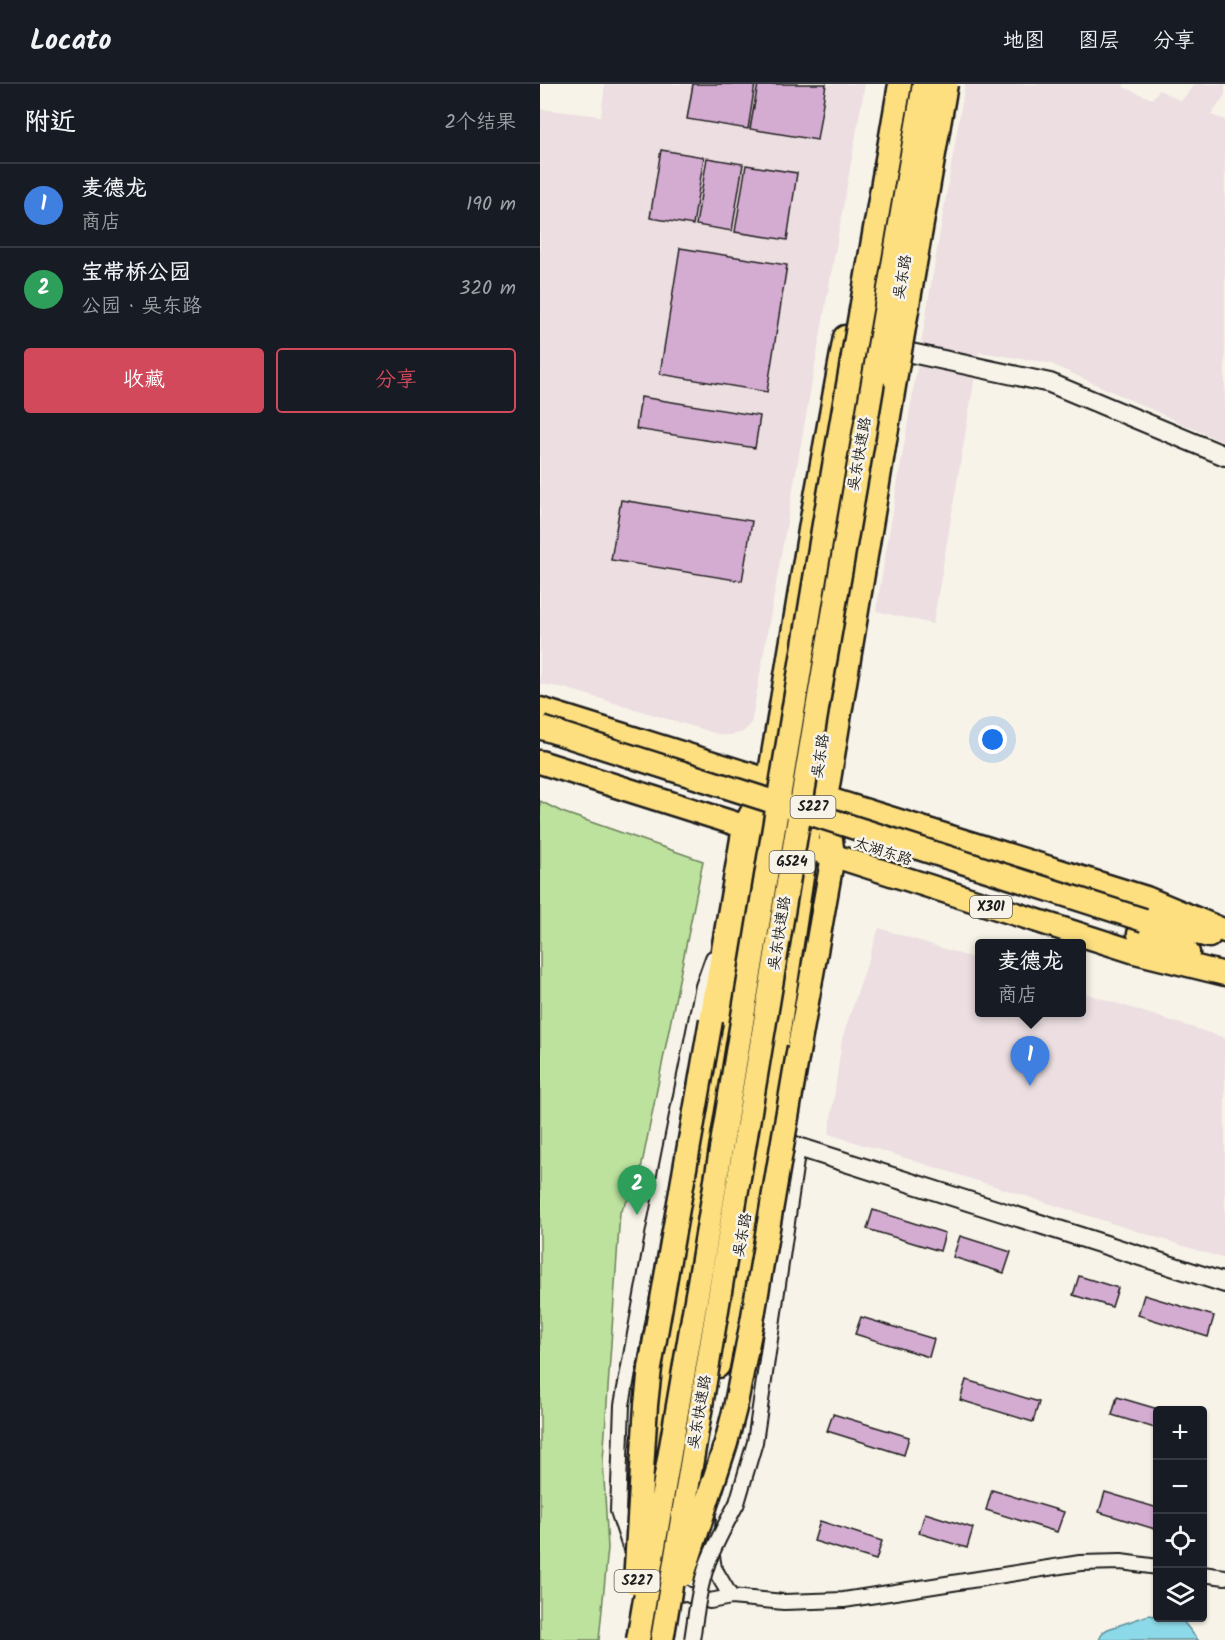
<!DOCTYPE html>
<html lang="zh">
<meta charset="utf-8">
<style>
body{margin:0;font-family:Kalam,"LXGW WenKai TC",sans-serif;background:#242831;color:#f1f3f6}
.controls{position:absolute;right:18px;bottom:18px;display:grid;overflow:hidden;border-radius:6px;box-shadow:0 2px 4px #0004}
.controls button{width:54px;height:54px;display:grid;place-items:center;padding:0;border:0;border-bottom:2px solid #363941;background:#171b24;color:#f1f3f6;font:30px sans-serif}
.you{position:absolute;left:453px;top:656px;width:21px;height:21px;margin:-15px;border:4px solid #fff;border-radius:50%;background:#1a73e8;box-shadow:0 0 0 9px #1a73e833}
.badge{display:grid;place-items:center;width:39px;height:39px;border-radius:50%;background:#d1495b;color:#fff;font-size:20px;font-weight:700}
.pin{position:absolute;translate:-50% -50px;filter:drop-shadow(0 2px 3px #0008)}
.pin::after{content:'';position:absolute;top:32px;width:21px;height:18px;background:inherit;clip-path:polygon(0 0,100% 0,50% 100%)}
.popup{position:absolute;left:435px;top:855px;width:111px;height:78px;box-sizing:border-box;display:grid;place-content:center;border-radius:6px;background:#171b24;filter:drop-shadow(0 2px 4px #0005);font-size:20px;white-space:nowrap;color:#9ea1a6}
.popup b{font-size:22px;color:#f1f3f6}
.popup::after{content:'';position:absolute;left:50%;top:100%;margin-left:-12px;border:12px solid transparent;border-top-color:#171b24}
.list{margin:0;padding:0;list-style:none}
h2{display:flex;justify-content:space-between;align-items:center;height:78px;margin:0;padding:0 24px;font-size:26px}
h2 small{font-size:20px;font-weight:400;color:#9ea1a6}
.list li{display:grid;grid-template-columns:39px 1fr auto;gap:18px;align-items:center;box-sizing:border-box;height:84px;padding:0 24px;border-top:2px solid #363941}
.list b{display:block;font-size:22px;white-space:nowrap}
.list p{margin:0;font-size:20px;white-space:nowrap;color:#9ea1a6}
.list em{font-size:20px;font-style:normal;color:#9ea1a6}
.actions{display:flex;gap:12px;padding:18px 24px}
.actions a{flex:1;padding:14px 0;border:2px solid #d1495b;border-radius:6px;text-align:center;font-size:21px;color:#d1495b}
.actions .main{background:#d1495b;color:#fff}
.icon{flex:none;width:33px;height:33px;fill:none;stroke:currentColor;stroke-width:2;stroke-linecap:round;stroke-linejoin:round}
.map{position:relative;flex:none;width:685px;height:1556px;overflow:hidden}
header{display:flex;align-items:center;gap:36px;box-sizing:border-box;height:84px;padding:0 30px;background:#171b24;border-bottom:2px solid #363941}
header strong{font-size:28px}
nav{display:flex;gap:33px;margin-inline-start:auto;font-size:21px}
main{display:flex}
aside{flex:1;background:#171b24}
.map>svg:first-child{display:block}
.built{fill:#ecdee1}
.green{fill:#bce29d;stroke:#6c7f5c;stroke-width:1.5}
.water{fill:#8cdae9;stroke:#5f8e97;stroke-width:1.5}
.building{fill:#d4acd2;stroke:#1c1c1c;stroke-width:1.5}
.lines{fill:none;stroke-linecap:round;stroke-linejoin:round}
.minor-casing{stroke:#1c1c1c;stroke-width:18}
.tertiary-casing{stroke:#1c1c1c;stroke-width:22}
.primary-casing{stroke:#1c1c1c;stroke-width:27}
.trunk-casing{stroke:#1c1c1c;stroke-width:27}
.minor{stroke:#f7f3e8;stroke-width:14}
.tertiary{stroke:#f7f3e8;stroke-width:18}
.primary{stroke:#fddf80;stroke-width:22}
.trunk{stroke:#fddf80;stroke-width:22}
.minor-bridge-casing{stroke:#1c1c1c;stroke-width:18;stroke-linecap:butt}
.primary-bridge-casing{stroke:#1c1c1c;stroke-width:27;stroke-linecap:butt}
.trunk-bridge-casing{stroke:#1c1c1c;stroke-width:27;stroke-linecap:butt}
.minor-bridge{stroke:#f7f3e8;stroke-width:14}
.primary-bridge{stroke:#fddf80;stroke-width:22}
.trunk-bridge{stroke:#fddf80;stroke-width:22}
.labels{text-anchor:middle;dominant-baseline:central;stroke-width:5;stroke-linejoin:round;paint-order:stroke}
.shield{fill:#f7f3e8;stroke:#5e5c59;stroke-width:1.5}
.shield-label{font-size:14px;font-weight:bold;fill:#1c1c1c}
.street-label{font-size:15px;fill:#1c1c1c;stroke:#f7f3e8}
</style>
<header>
<strong>Locato</strong>
<nav><a>地图</a><a>图层</a><a>分享</a></nav>
</header>
<main>
<aside>
<h2>附近<small>2个结果</small></h2>
<ul class="list">
<li><span class="badge" style="background:#3f7fe0">1</span><div><b>麦德龙</b><p>商店</p></div><em>190 m</em></li>
<li><span class="badge" style="background:#2e9e5b">2</span><div><b>宝带桥公园</b><p>公园 · 吴东路</p></div><em>320 m</em></li>
</ul>
<div class="actions"><a class="main">收藏</a><a>分享</a></div>
</aside>
<div class="map">
<svg width="685" height="1556" viewBox="0 0 685 1556">
<rect width="100%" height="100%" fill="#f7f3e8"/>
<filter id="ink" filterUnits="userSpaceOnUse"><feTurbulence type="fractalNoise" baseFrequency=".0167" numOctaves="2"/><feDisplacementMap in="SourceGraphic" scale="12" xChannelSelector="R" yChannelSelector="G"/><feConvolveMatrix kernelMatrix="1 2 1 2 8 2 1 2 1" color-interpolation-filters="sRGB"/></filter>
<g filter="url(#ink)">
<!-- built -->
<path class="built" d="M65,0H325L211,640L203,648L191,651H181L25,604L0,600V25L61,32Z
M425,0H585L583,3L612,15L619,6L641,17L655,0H685V11L671,31L685,36V359L509,279L439,268L393,540L336,527Z
M339,844L439,876V928H541V908L685,954V1175L289,1050L302,955Z"/>
<!-- green -->
<path class="green" d="M0,717L22,728L163,777L98,1100L80,1128L63,1377L68,1464L59,1556H0Z"/>
<!-- water -->
<path class="water" d="M609,1531L642,1536L658,1556H559L563,1548L568,1545Z"/>
<!-- building -->
<path class="building" d="M153,0H215L208,45L147,35Z
M218,0H286L277,56L210,45Z
M121,66L164,73L153,141L110,134Z
M167,74L203,80L192,147L156,141Z
M206,81L257,89L247,156L195,148Z
M140,164L247,181L227,308L120,290Z
M101,313L220,332L215,364L96,345Z
M81,416L212,437L202,497L71,476Z
M333,1126L405,1149L400,1167L327,1145Z
M420,1152L471,1168L464,1189L413,1173Z
M539,1192L578,1204L572,1223L533,1211Z
M604,1211L674,1232L668,1253L598,1231Z
M321,1233L394,1255L389,1273L315,1250Z
M426,1296L499,1318L493,1338L420,1316Z
M577,1313L621,1326H618V1345L572,1331Z
M293,1330L369,1353L364,1371L287,1347Z
M452,1406L524,1428L517,1448L446,1426Z
M565,1408L618,1424V1446L559,1428Z
M385,1429L433,1444L427,1464L379,1449Z
M280,1437L342,1457L336,1476L274,1457Z"/>
<g class="lines">
<defs>
<path id="minor" d="M173,874L163,902L114,1146L82,1321L78,1427L89,1460L117,1490L146,1510L170,1517L191,1513L244,1518L304,1516L540,1479L581,1478L618,1483
M198,1258L206,1191
M197,1419L215,1358L258,1063
M168,1434L167,1443L174,1484L191,1513
M662,1490L685,1493"/>
<path id="tertiary" d="M348,264L510,299L685,372
M230,1054L685,1199"/>
<path id="primary" d="M0,625L606,814L685,847
M0,678L222,748
M276,766L595,868L685,890
M604,836L669,852
M599,850L648,869
M178,1282L223,1052L276,700L311,492
M107,1436L271,440L305,253"/>
<path id="trunk" d="M171,936L204,743L229,696
M259,963L293,772L286,714L355,296"/>
</defs>
<!-- minor casing -->
<use href="#minor" class="minor-casing"/>
<!-- tertiary casing -->
<use href="#tertiary" class="tertiary-casing"/>
<!-- primary casing -->
<use href="#primary" class="primary-casing"/>
<!-- trunk casing -->
<use href="#trunk" class="trunk-casing"/>
<!-- minor -->
<use href="#minor" class="minor"/>
<!-- tertiary -->
<use href="#tertiary" class="tertiary"/>
<!-- primary -->
<use href="#primary" class="primary"/>
<!-- trunk -->
<use href="#trunk" class="trunk"/>
<defs>
<path id="minor-bridge" d="M152,1556C156,1530 159,1503 168,1478C176,1458 187,1438 197,1419"/>
<path id="primary-bridge" d="M2,644L604,836"/>
<path id="trunk-bridge" d="M355,296L406,0
M143,1491L186,1359L195,1324L212,1238L259,963
M95,1499L106,1321L110,1284L171,936
M98,1556L163,1175L284,440L360,0
M122,1556L280,607L384,0"/>
</defs>
<!-- minor-bridge casing -->
<use href="#minor-bridge" class="minor-bridge-casing"/>
<!-- primary-bridge casing -->
<use href="#primary-bridge" class="primary-bridge-casing"/>
<!-- trunk-bridge casing -->
<use href="#trunk-bridge" class="trunk-bridge-casing"/>
<!-- minor-bridge -->
<use href="#minor-bridge" class="minor-bridge"/>
<!-- primary-bridge -->
<use href="#primary-bridge" class="primary-bridge"/>
<!-- trunk-bridge -->
<use href="#trunk-bridge" class="trunk-bridge"/>
</g>
</g>
<g class="labels">
<!-- shield labels -->
<g class="shield">
<rect x="250.5" y="712" width="45" height="22" rx="4.5"/>
<rect x="229.5" y="767" width="45" height="22" rx="4.5"/>
<rect x="430" y="812" width="42" height="22" rx="4.5"/>
<rect x="74.5" y="1486" width="45" height="22" rx="4.5"/>
</g>
<g class="shield-label">
<text x="273" y="723">S227</text>
<text x="252" y="778">G524</text>
<text x="451" y="823">X301</text>
<text x="97" y="1497">S227</text>
</g>
<!-- street labels -->
<g class="street-label">
<text transform="translate(363 193) rotate(-80)">吴东路</text>
<text transform="translate(320 370) rotate(-80)">吴东快速路</text>
<text transform="translate(281 672) rotate(-81)">吴东路</text>
<text transform="translate(343 768) rotate(18)">太湖东路</text>
<text transform="translate(240 849) rotate(-81)">吴东快速路</text>
<text transform="translate(203 1151) rotate(-79)">吴东路</text>
<text transform="translate(160 1328) rotate(-80)">吴东快速路</text>
</g>
</g>
</svg>
<div class="controls">
<button>+</button>
<button>−</button>
<button><svg class="icon" aria-label="locate" viewBox="0 0 24 24"><circle cx="12" cy="12" r="6"/><path d="M12 2v4M12 18v4M2 12h4M18 12h4"/></svg></button>
<button><svg class="icon" aria-label="layers" viewBox="0 0 24 24"><path d="M12 4l9 5-9 5-9-5zM3 14l9 5 9-5"/></svg></button>
</div>
<div class="you"></div>
<div class="pin badge" style="left:490px;top:1002px;background:#3f7fe0">1</div>
<div class="popup"><b>麦德龙</b>商店</div>
<div class="pin badge" style="left:97px;top:1131px;background:#2e9e5b">2</div>
</div>
</main>
